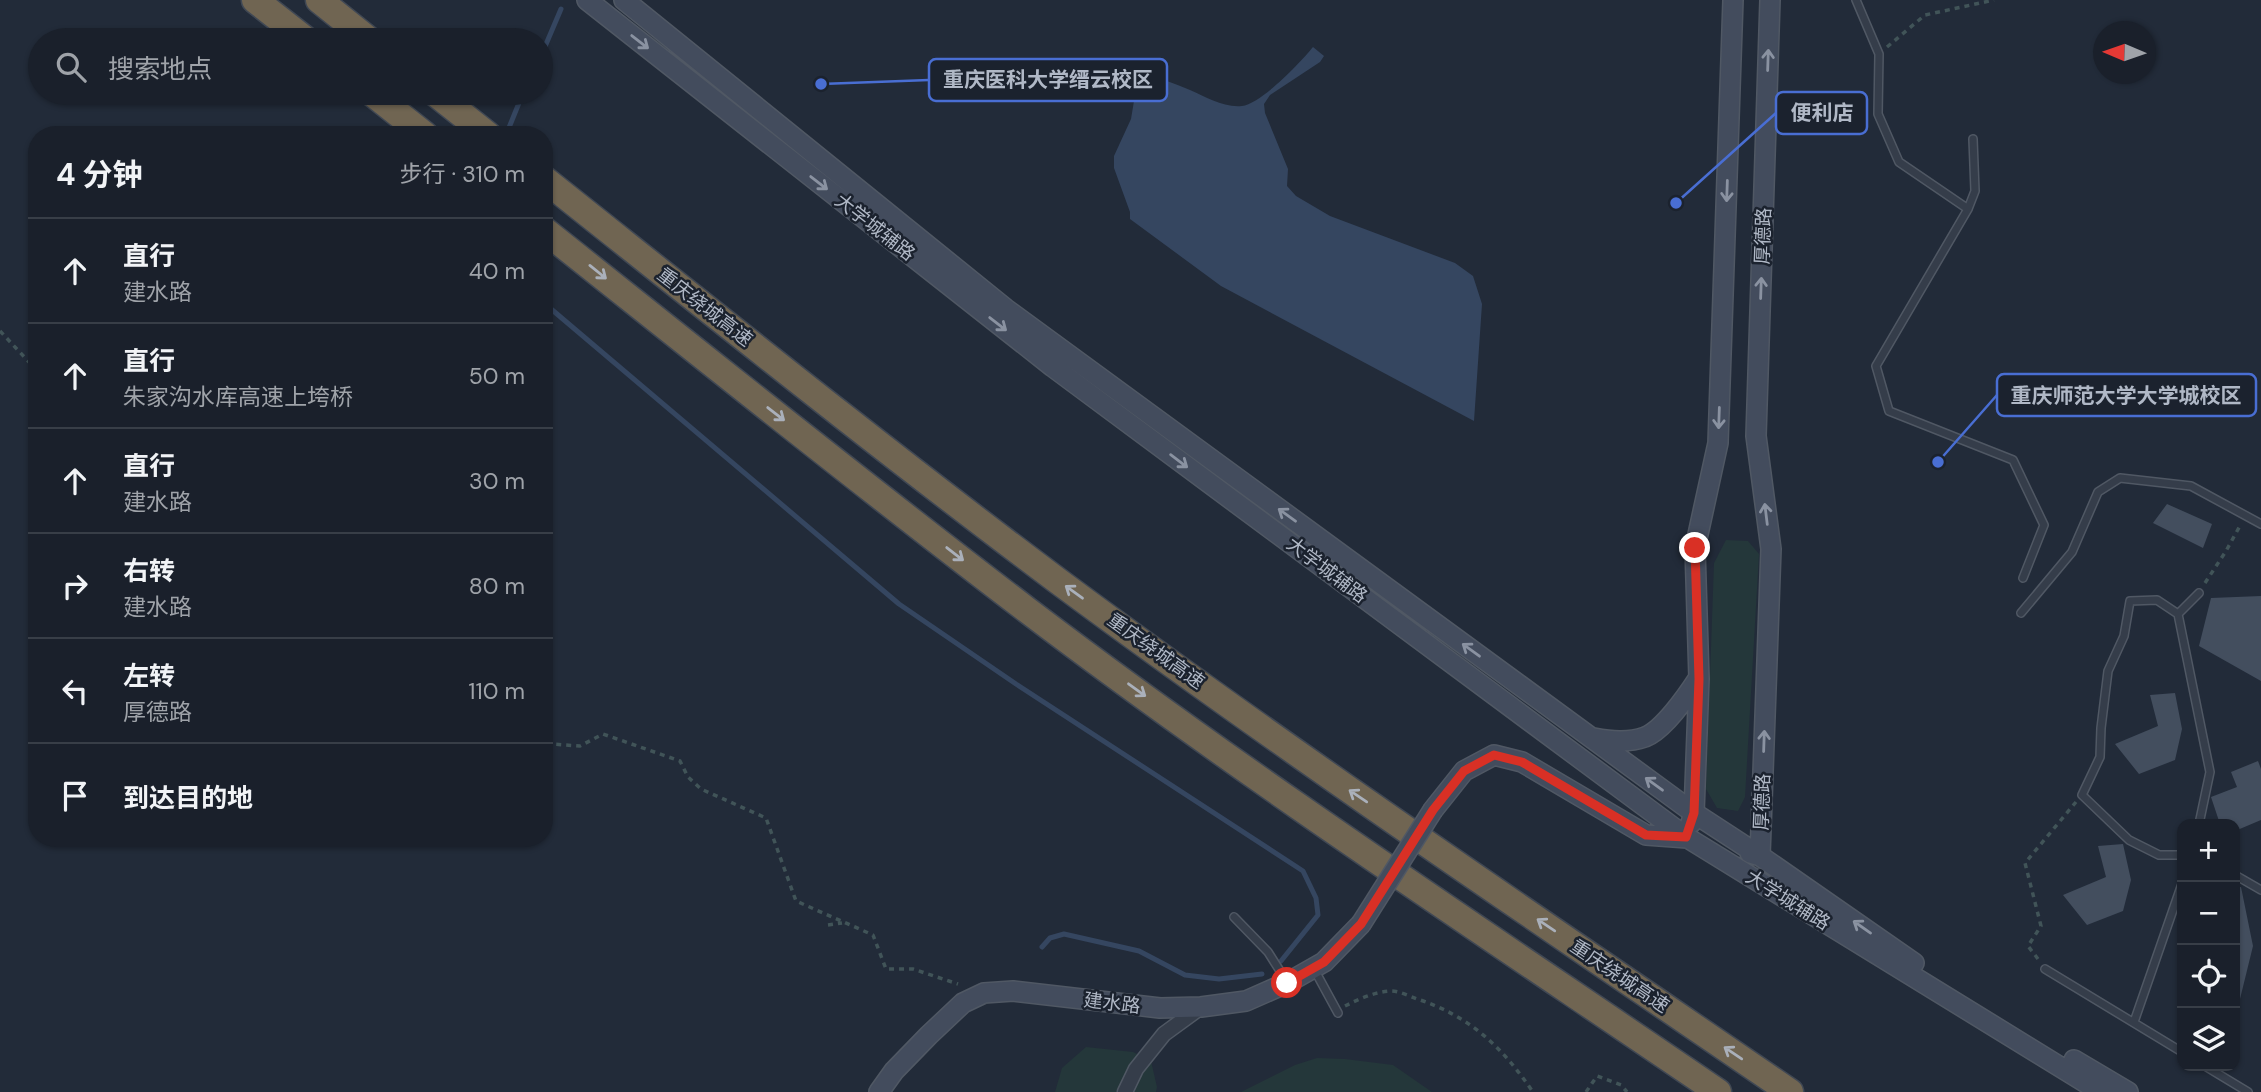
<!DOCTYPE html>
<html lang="zh">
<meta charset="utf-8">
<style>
body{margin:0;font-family:"DM Sans","Noto Sans SC",sans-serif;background:#232833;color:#f1f3f6}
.controls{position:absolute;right:21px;bottom:21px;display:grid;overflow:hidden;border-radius:14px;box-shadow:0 2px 5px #0004}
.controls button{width:63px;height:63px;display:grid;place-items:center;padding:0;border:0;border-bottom:2px solid #383e47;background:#1a202b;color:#f1f3f6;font:35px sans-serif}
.compass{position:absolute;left:2093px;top:21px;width:63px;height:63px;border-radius:50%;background:#1a202b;box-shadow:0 2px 5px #0004;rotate:272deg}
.stop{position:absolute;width:21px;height:21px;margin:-16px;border:5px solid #d93025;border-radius:50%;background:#fff}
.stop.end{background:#d93025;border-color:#fff;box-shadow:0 2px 7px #0008}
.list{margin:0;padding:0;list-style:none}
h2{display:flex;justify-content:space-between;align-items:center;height:91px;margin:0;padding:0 28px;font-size:30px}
h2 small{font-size:23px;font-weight:400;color:#9fa3a9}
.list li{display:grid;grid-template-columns:46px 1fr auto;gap:21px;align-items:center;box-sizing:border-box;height:105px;padding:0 28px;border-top:2px solid #383e47}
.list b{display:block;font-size:26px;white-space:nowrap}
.list p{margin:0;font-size:23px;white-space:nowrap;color:#9fa3a9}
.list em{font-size:23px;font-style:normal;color:#9fa3a9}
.icon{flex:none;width:38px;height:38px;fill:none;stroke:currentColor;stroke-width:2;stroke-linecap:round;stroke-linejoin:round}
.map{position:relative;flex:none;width:2261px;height:1092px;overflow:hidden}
.search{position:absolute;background:#1a202b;box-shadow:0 2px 5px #0004;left:28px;top:28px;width:525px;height:77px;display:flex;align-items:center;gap:18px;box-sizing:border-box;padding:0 24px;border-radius:38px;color:#9fa3a9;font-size:26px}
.panel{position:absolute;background:#1a202b;box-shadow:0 2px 5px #0004;left:28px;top:126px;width:525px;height:721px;border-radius:28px}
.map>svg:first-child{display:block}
.green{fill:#24373a}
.water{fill:#354660}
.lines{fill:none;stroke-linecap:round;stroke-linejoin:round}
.stream{stroke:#354660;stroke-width:5}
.building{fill:#434e5e}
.lane-casing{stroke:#505864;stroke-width:10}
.street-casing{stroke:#505864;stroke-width:17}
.secondary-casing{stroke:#505864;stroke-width:22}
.highway-casing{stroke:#404854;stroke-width:29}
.path{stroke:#415458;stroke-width:3.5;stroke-dasharray:5 5;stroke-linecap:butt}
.lane{stroke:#353d4a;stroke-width:7}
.street{stroke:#353d4a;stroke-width:14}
.secondary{stroke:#434c5d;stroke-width:19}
.highway{stroke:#706552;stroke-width:26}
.secondary-bridge-casing{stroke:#505864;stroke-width:22;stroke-linecap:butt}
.secondary-bridge{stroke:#434c5d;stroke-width:19}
.oneway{stroke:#8a92a1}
.oneway2{stroke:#aab0ba}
.route{stroke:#d93025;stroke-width:9}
.labels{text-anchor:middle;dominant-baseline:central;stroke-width:5;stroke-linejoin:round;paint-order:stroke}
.street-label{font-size:19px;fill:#b0b8c6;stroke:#1b222e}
.leader{fill:none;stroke:#496ed3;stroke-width:2.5}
.callout-dot{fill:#496ed3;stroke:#1b222e;stroke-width:2.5}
.callout{fill:#1b222e;stroke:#496ed3;stroke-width:2.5}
.callout-label{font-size:21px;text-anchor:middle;font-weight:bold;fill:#b0b8c6}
</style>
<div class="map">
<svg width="2261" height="1092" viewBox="0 0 2261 1092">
<rect width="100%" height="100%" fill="#222b39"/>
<!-- green -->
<path class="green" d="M1726,540L1748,541L1759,554L1745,797L1738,811L1717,808L1706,789L1714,563Z
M1086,1047L1133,1052L1151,1061L1157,1087L1156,1092H1055L1062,1068Z
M1317,1058L1345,1059L1393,1065L1432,1092H1241L1295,1065Z"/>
<!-- water -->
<path class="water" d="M1313,47L1324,56L1320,62L1270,95L1264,104L1265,113L1288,169L1287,186L1296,196L1330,216L1455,263L1473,276L1482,304L1474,421L1221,286L1130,219V212L1114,168V156L1131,119L1139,71C1156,77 1174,83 1190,90C1206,97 1224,108 1242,106C1261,104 1301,62 1313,47Z"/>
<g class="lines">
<!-- stream -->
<path class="stream" d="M541,56L561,9
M506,135L523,93
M544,303L899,604L1016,684L1303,871L1316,898L1318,915L1281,961
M1042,947L1050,938L1064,934L1139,951L1185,975L1219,979L1262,974"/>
</g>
<!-- building -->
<path class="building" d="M2167,504L2212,524L2203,548L2153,523Z
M2261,596V681L2199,646L2211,598Z
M2175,693L2182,729L2175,760L2139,774L2115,744L2158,726L2150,695Z
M2258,761L2261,769V820L2235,831V824H2220L2211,797L2237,787L2231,772Z
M2123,844L2131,880L2123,911L2087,925L2063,895L2106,877L2098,846Z
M2241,887L2253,946L2240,999H2235V888Z"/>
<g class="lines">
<defs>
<path id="lane" d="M1856,0L1879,54L1878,114L1899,162L1968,209L1876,366L1889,411L2013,460L2044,525L2023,578
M1968,209L1975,191L1973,139
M2021,613L2072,552L2098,492L2120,478L2191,486L2261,524
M2178,614L2199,593
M2182,855H2159L2129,840L2082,795L2100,757L2101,728L2108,671L2124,636L2130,601L2157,600L2178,614L2210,772L2199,824
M2235,875L2261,890
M1234,917L1268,952L1287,982
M1314,969L1338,1013
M2045,969L2182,1052
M2134,1022L2182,884
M2205,1066L2248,1092"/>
<path id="street" d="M1125,1092L1136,1069L1164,1034L1201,1007"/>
<path id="secondary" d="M587,0L1053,367L1686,837L2101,1092
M624,0L1006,309L1694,813L1760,856L1914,963
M1594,738C1611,741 1628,743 1645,737C1663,730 1687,696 1698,679
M1433,810L1464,771L1494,755L1522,762L1646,835L1687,838
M1691,823L1694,813L1699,679L1695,548L1718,443L1733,0
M1750,853L1760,856L1771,549L1756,436L1770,0
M2074,1060L2128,1092
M879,1092L894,1071L929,1035L963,1003L984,993L1013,991L1160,1008L1201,1007L1246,1001L1287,983L1324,962L1361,924"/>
<path id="highway" d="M255,0L306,40
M319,0L369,40
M372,93L425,135
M435,93L488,135
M544,179C714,314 884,451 1058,581C1297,758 1544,924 1790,1092
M544,230C705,358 864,486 1027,610C1251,780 1486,934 1718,1092"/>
</defs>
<!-- lane casing -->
<use href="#lane" class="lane-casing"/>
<!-- street casing -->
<use href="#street" class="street-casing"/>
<!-- secondary casing -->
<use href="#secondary" class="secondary-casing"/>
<!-- highway casing -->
<use href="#highway" class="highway-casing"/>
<!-- path -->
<path class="path" d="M1887,47L1925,15L1994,0
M0,331L29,362L37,364
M2205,583L2226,551L2241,524
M544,731L551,744L580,746L603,734L680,761L688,777L701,789L766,818L796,901L873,935L886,969H913L958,984
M828,925L842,923
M2038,959L2028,946L2041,926L2025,863L2076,802
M1345,1006C1359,999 1374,992 1391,991C1399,991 1409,996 1417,999C1470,1016 1502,1047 1533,1092
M1586,1092L1597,1076L1621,1085L1627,1092"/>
<!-- lane -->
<use href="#lane" class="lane"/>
<!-- street -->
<use href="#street" class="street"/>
<!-- secondary -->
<use href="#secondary" class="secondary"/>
<!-- highway -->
<use href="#highway" class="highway"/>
<defs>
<path id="secondary-bridge" d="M1361,924L1433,810"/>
</defs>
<!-- secondary-bridge casing -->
<use href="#secondary-bridge" class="secondary-bridge-casing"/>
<!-- secondary-bridge -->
<use href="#secondary-bridge" class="secondary-bridge"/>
</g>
<!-- one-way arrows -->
<defs><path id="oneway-shaft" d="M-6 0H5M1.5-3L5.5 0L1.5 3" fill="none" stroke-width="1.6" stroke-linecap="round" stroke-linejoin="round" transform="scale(1.75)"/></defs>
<g class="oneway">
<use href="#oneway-shaft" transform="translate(640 42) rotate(38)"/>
<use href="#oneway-shaft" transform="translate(1768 60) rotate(-88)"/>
<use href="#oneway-shaft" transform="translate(819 183) rotate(38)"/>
<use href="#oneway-shaft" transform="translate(1727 191) rotate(92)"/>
<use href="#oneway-shaft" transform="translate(1761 288) rotate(-88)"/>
<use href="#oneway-shaft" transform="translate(998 324) rotate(38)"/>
<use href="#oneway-shaft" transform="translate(1719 418) rotate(92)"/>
<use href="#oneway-shaft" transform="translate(1179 461) rotate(37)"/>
<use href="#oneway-shaft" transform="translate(1766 514) rotate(-97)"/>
<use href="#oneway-shaft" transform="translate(1287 515) rotate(-144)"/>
<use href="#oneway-shaft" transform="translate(1471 650) rotate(-144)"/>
<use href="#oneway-shaft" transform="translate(1764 741) rotate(-88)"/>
<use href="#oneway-shaft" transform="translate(1654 784) rotate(-144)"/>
<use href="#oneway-shaft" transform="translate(1862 927) rotate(-145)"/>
</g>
<g class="oneway2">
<use href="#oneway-shaft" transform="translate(598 272) rotate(39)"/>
<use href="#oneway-shaft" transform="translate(776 414) rotate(38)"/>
<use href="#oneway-shaft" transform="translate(955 554) rotate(38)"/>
<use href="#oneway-shaft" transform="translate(1074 592) rotate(-144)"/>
<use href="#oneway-shaft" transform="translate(1137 690) rotate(36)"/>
<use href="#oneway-shaft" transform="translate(1358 796) rotate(-146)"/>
<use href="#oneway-shaft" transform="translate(1546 925) rotate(-146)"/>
<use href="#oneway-shaft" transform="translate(1733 1053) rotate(-146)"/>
</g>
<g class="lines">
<!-- route -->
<path class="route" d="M1287,983L1324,962L1361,924L1433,810L1464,771L1494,755L1522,762L1646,835L1686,837L1694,813L1699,679L1695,548"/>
</g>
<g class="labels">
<!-- street labels -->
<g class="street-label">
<text transform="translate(875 227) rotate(38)">大学城辅路</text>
<text transform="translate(1763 236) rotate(-88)">厚德路</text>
<text transform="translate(705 307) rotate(38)">重庆绕城高速</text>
<text transform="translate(1327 570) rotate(37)">大学城辅路</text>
<text transform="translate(1156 651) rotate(36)">重庆绕城高速</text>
<text transform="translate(1762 802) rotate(-88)">厚德路</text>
<text transform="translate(1788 900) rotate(32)">大学城辅路</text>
<text transform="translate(1620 976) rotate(34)">重庆绕城高速</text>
<text transform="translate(1112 1003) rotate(7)">建水路</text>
</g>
</g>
<!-- callouts -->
<path class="leader" d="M821 84L929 80M1676 203L1776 113M1938 462L1997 395"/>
<g class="callout-dot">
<circle cx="821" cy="84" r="7"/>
<circle cx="1676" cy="203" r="7"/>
<circle cx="1938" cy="462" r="7"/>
</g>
<g class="callout">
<rect x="929" y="59" width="238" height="42" rx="7"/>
<rect x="1776" y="92" width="91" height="42" rx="7"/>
<rect x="1997" y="374" width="259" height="42" rx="7"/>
</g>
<g class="callout-label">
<text x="1048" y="87">重庆医科大学缙云校区</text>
<text x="1822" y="120">便利店</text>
<text x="2126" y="403">重庆师范大学大学城校区</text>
</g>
</svg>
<div class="controls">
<button>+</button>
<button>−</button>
<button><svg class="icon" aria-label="locate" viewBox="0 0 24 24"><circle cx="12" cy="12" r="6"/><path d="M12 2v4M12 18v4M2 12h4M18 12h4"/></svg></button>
<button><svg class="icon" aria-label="layers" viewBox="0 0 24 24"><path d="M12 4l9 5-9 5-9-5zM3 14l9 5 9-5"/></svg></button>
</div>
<svg class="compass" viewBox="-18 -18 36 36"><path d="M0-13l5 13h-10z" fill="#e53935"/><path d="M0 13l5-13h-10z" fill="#9fa3a9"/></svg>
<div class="stop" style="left:1287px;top:983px"></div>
<div class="stop end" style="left:1695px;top:548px"></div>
<div class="search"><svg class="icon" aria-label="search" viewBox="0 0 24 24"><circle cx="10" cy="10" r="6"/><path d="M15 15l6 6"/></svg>搜索地点</div>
<section class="panel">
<h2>4 分钟<small>步行 · 310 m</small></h2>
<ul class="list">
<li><svg class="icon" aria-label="ahead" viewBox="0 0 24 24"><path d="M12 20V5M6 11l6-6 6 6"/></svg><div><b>直行</b><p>建水路</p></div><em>40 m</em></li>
<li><svg class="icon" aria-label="ahead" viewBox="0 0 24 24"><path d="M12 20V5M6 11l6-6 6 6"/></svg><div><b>直行</b><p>朱家沟水库高速上垮桥</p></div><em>50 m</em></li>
<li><svg class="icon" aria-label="ahead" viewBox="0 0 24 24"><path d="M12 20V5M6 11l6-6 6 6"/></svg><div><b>直行</b><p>建水路</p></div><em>30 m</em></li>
<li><svg class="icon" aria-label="right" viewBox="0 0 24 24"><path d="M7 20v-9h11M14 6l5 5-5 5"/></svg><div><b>右转</b><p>建水路</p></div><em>80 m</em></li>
<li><svg class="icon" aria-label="left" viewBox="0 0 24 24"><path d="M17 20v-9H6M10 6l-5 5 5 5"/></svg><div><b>左转</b><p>厚德路</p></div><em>110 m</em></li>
<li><svg class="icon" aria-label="arrive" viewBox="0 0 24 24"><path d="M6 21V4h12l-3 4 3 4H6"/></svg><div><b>到达目的地</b></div></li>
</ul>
</section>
</div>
